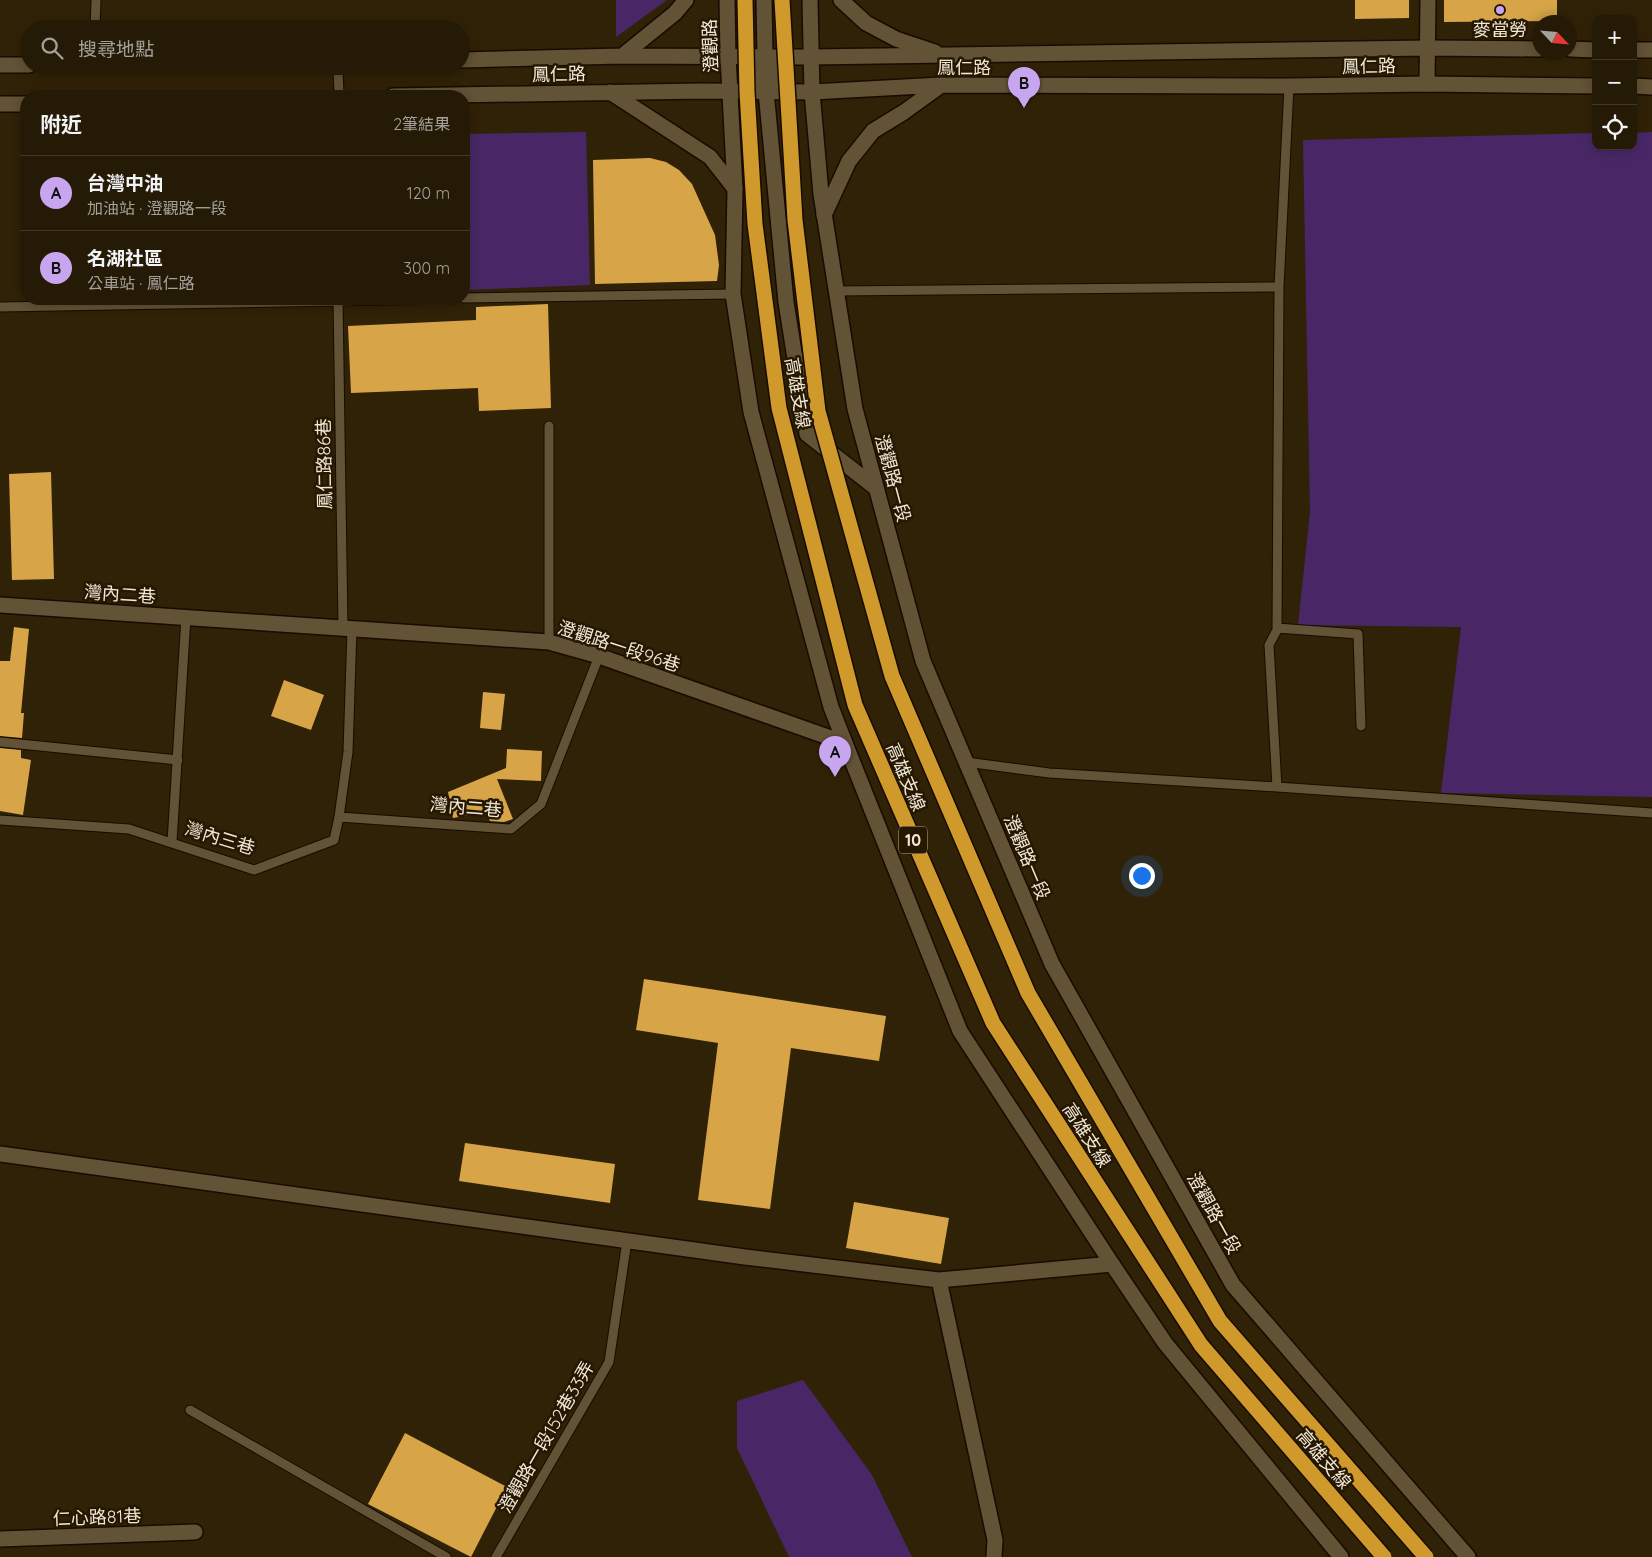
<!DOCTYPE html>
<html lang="zh-TW">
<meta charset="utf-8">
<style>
body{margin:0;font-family:Quicksand,"Noto Sans TC",sans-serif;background:#2c230f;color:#f1f3f6}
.controls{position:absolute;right:15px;top:15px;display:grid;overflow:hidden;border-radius:10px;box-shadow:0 2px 12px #0003}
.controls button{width:45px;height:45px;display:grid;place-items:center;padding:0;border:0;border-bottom:1px solid #413827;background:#241a05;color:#f1f3f6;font:25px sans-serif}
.compass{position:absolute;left:1532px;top:15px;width:45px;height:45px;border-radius:50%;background:#241a05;box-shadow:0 2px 12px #0003;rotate:116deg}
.you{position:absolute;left:1141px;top:875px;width:18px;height:18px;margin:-12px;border:4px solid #fff;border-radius:50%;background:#1a73e8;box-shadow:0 0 0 8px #1a73e833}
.badge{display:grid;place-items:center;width:32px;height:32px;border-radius:50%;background:#c8a5ef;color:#111;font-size:16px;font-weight:700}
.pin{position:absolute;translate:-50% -41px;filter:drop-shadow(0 1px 2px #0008)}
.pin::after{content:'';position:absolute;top:26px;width:18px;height:15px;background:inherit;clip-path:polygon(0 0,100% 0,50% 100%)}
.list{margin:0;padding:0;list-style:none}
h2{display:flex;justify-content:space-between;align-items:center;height:65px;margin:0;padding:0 20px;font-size:21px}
h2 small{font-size:16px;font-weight:400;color:#a3a19a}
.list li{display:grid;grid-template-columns:32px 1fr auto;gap:15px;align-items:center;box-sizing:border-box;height:75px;padding:0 20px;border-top:1px solid #413827}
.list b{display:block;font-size:19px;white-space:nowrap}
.list p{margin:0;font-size:16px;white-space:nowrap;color:#a3a19a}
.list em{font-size:16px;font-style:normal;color:#a3a19a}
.icon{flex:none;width:28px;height:28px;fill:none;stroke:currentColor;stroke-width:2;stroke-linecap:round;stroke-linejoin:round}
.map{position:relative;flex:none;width:1652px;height:1557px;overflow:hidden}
.search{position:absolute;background:#241a05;box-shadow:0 2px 12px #0003;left:20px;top:20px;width:450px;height:55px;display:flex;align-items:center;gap:12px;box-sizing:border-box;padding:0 18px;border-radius:28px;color:#a3a19a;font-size:19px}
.panel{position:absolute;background:#241a05;box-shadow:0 2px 12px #0003;left:20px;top:90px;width:450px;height:215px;border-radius:20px}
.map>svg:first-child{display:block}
.green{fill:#492767}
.building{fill:#d7a548}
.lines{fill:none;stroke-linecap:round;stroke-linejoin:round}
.service-casing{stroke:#180b00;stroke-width:11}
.minor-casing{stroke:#180b00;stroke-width:18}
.tertiary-casing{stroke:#180b00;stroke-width:18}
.secondary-casing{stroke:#180b00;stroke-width:18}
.service{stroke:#625236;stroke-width:9}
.minor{stroke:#625236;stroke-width:15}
.tertiary{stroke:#625236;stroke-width:15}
.secondary{stroke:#625236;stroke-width:15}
.motorway-bridge-casing{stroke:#180b00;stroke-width:18;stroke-linecap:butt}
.motorway-bridge{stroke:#cf992b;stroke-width:15}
.poi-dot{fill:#c8a5ef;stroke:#261800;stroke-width:2}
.labels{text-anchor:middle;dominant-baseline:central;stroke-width:5;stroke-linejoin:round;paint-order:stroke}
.shield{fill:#261800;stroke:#b3a996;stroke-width:1}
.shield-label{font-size:16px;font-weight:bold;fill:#f0e7d7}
.poi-label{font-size:18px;fill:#f0e7d7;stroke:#261800}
.street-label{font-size:18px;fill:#f0e7d7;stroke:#261800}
</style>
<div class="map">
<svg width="1652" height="1557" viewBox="0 0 1652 1557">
<rect width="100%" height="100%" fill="#302207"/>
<!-- green -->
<path class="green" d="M616,0H667L616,37Z
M586,132L590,285L464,290V134Z
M1652,132V797L1441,793L1461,627L1298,625L1310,512L1303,140L1596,133V146H1633V133Z
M803,1380L872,1475L912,1557H789L737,1448V1401Z"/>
<!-- building -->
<path class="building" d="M1355,0H1409V18L1355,19Z
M1444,0H1557V21L1444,22Z
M650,158L666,162L679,170L692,184L715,235L719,265L717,281L595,284L593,160Z
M548,304L551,408L479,411L478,388L351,393L348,326L476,320V307Z
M51,472L54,579L12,580L9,474Z
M14,627L29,629L21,713H24L22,738L0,736V661H10Z
M284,680L324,695L311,730L271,716Z
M483,692L505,694L501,730L480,728Z
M0,748L21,750V758L31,760L23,815L0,811Z
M507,749L542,751L541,781L497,779L513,819L504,822L490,821L486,812L453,818L448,792L506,768Z
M644,979L886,1016L879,1061L791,1048L770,1209L698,1200L718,1043L636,1030Z
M465,1143L615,1164L610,1203L459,1181Z
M854,1202L949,1218L941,1264L846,1248Z
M405,1433L507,1487L471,1557L368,1504Z"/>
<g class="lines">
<defs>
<path id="service" d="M95,29L96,0
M338,66L339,96
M836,291L1279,287
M464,298L733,294
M338,299L343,628
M0,307L446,299
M549,426V642
M1277,628L1358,634L1361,726
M0,742L178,760
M966,762L1049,773L1277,787L1652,813
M1277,787L1269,645L1277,630L1279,287L1289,86
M339,817L511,829L541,804L599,656
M0,820L129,829L254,870L334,840L339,817L348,752L352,629
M172,842L186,617
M190,1410L446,1557
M496,1557L609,1362L627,1241"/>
<path id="minor" d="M1427,84L1428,0
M0,605L549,642L599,656L845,743
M0,1154L745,1257L939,1280L1112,1264
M939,1280L995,1540L994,1557
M0,1539L195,1532"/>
<path id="tertiary" d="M727,0L728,56L735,189L733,294L751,412L831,707L845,743L960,1031L1112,1264L1165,1343L1341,1557
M810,0L812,92L821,194L855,409L923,661L1052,964L1233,1285L1468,1557"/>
<path id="secondary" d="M764,0L765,56L781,92
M841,0L866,23L896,39L935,52
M1570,49L1596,50
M1633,50H1652
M622,56L675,13L686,0
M752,56L766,91L786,302L807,434L876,488
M461,60L622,56L811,57L1428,48L1540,49
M0,65H29
M1633,86L1652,87
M610,92L710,157L735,189
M393,96L701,91L812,92L941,85L1289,86L1427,84L1596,86
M0,104H26
M824,215L849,161L873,131L904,112L940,86"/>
</defs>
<!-- service casing -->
<use href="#service" class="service-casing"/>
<!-- minor casing -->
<use href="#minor" class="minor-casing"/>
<!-- tertiary casing -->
<use href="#tertiary" class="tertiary-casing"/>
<!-- secondary casing -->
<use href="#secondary" class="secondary-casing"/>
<!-- service -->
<use href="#service" class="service"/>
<!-- minor -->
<use href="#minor" class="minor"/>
<!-- tertiary -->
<use href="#tertiary" class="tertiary"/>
<!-- secondary -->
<use href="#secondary" class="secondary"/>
<defs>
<path id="motorway-bridge" d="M745,0L747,92L755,224L779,408L855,705L993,1023L1201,1345L1384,1557
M782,0L795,220L818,411L892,676L1028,993L1220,1321L1426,1557"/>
</defs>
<!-- motorway-bridge casing -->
<use href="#motorway-bridge" class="motorway-bridge-casing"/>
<!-- motorway-bridge -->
<use href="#motorway-bridge" class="motorway-bridge"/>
</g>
<!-- markers -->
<circle class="poi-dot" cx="1500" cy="10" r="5"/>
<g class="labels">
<!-- shield labels -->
<rect class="shield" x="899" y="826.5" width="28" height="27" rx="4"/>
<g class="shield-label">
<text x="913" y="840">10</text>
</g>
<!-- poi labels -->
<g class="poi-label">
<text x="1500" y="29">麥當勞</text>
</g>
<!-- street labels -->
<g class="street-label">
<text transform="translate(710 46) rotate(-92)">澄觀路</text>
<text transform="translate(1369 66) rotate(-1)">鳳仁路</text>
<text x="964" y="67">鳳仁路</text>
<text transform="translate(559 74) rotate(-1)">鳳仁路</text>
<text transform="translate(798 393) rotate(80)">高雄支線</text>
<text transform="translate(324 464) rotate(-91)">鳳仁路86巷</text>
<text transform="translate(893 478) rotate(75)">澄觀路一段</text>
<text transform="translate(120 594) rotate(4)">灣內二巷</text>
<text transform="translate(619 646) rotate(18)">澄觀路一段96巷</text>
<text transform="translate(906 777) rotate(67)">高雄支線</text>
<text transform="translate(466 807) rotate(5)">灣內二巷</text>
<text transform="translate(220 838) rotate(17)">灣內三巷</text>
<text transform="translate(1027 857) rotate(67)">澄觀路一段</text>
<text transform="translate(1087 1135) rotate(57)">高雄支線</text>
<text transform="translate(1214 1213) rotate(61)">澄觀路一段</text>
<text transform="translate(546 1437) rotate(-60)">澄觀路一段152巷33弄</text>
<text transform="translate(1324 1459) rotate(49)">高雄支線</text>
<text transform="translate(97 1517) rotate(-2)">仁心路81巷</text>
</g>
</g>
</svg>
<div class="controls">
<button>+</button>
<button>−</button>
<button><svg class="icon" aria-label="locate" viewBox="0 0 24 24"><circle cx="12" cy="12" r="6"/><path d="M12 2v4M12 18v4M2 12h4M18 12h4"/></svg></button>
</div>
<svg class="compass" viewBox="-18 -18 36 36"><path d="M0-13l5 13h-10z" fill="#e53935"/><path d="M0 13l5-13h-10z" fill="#a3a19a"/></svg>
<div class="you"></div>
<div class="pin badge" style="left:835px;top:777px">A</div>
<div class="pin badge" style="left:1024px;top:108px">B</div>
<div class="search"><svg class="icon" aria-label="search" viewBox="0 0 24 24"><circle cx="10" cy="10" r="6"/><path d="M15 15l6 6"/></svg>搜尋地點</div>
<section class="panel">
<h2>附近<small>2筆結果</small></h2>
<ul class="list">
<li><span class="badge">A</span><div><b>台灣中油</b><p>加油站 · 澄觀路一段</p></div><em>120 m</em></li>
<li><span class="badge">B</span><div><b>名湖社區</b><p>公車站 · 鳳仁路</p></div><em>300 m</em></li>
</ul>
</section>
</div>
